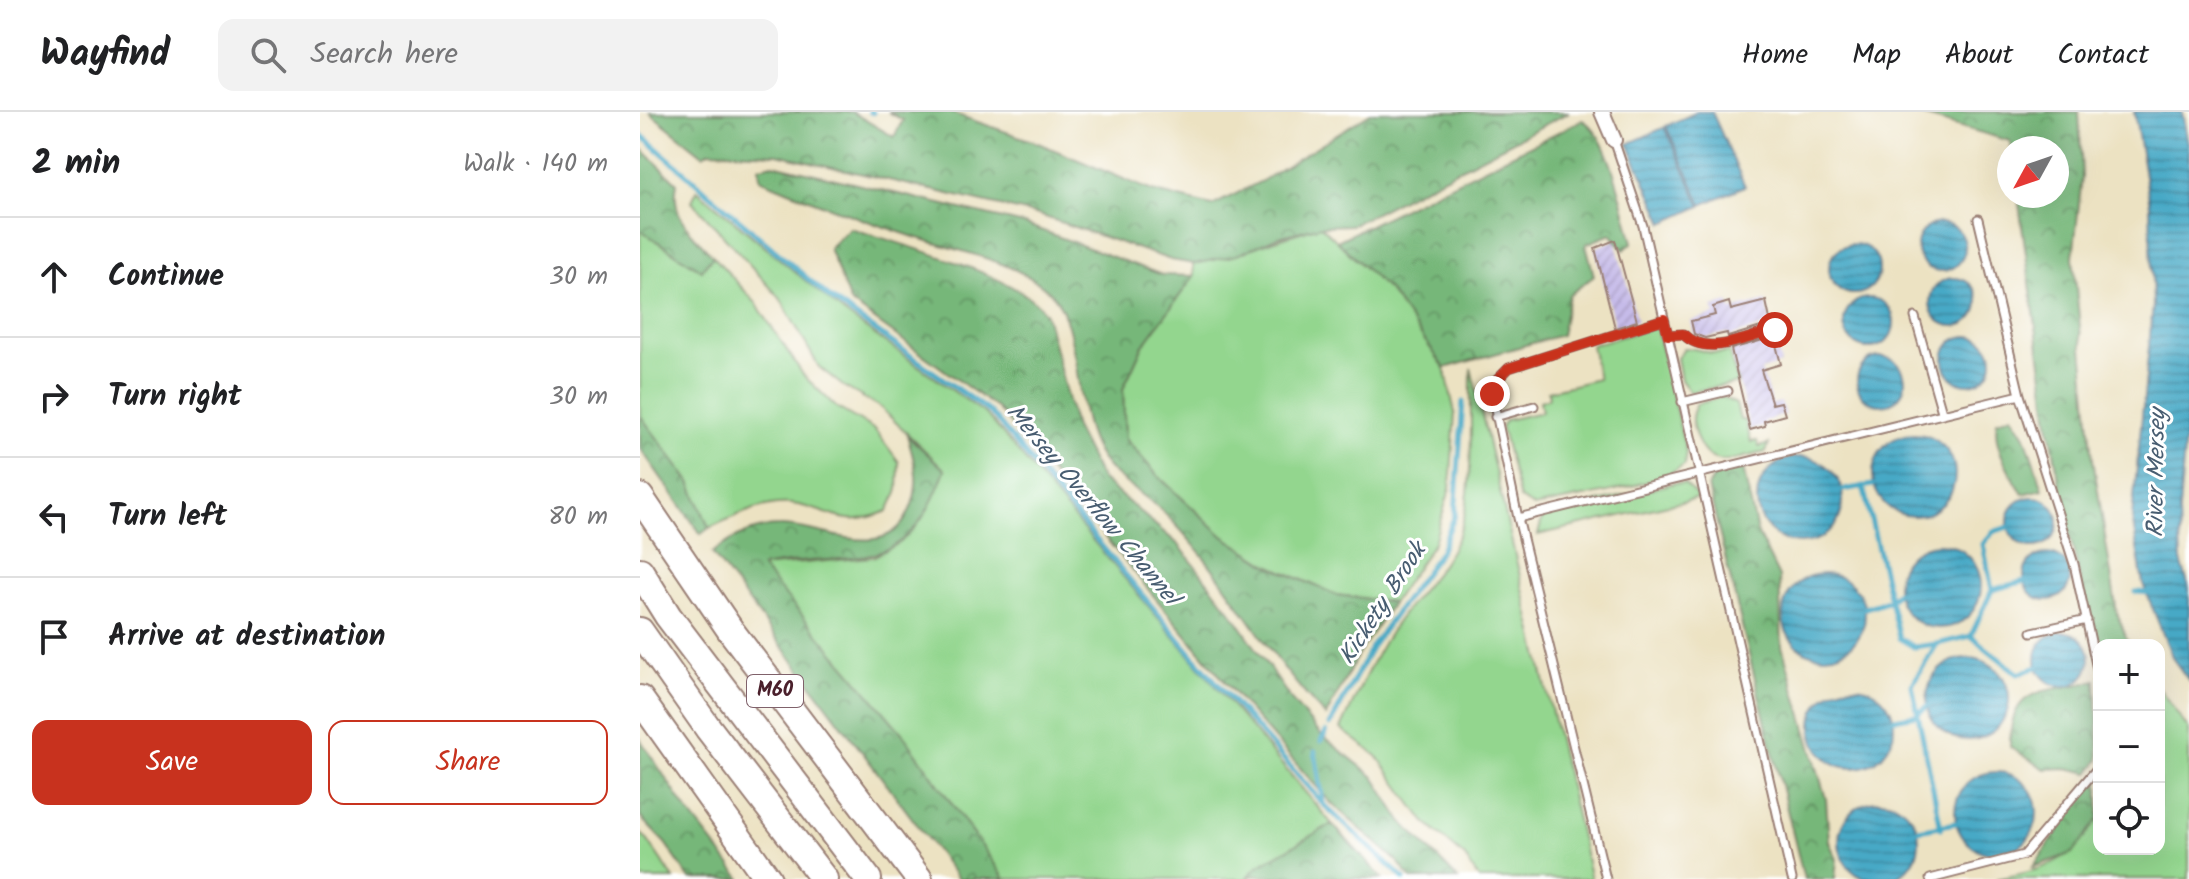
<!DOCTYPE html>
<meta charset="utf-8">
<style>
body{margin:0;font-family:Kalam,sans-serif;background:#f2f2f2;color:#202124}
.controls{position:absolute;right:24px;bottom:24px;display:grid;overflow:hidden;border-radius:16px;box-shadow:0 8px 32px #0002}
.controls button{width:72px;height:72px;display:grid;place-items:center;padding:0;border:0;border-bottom:2px solid #e0e0e0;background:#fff;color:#202124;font:40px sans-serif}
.compass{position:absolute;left:1357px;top:24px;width:72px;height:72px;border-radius:50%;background:#fff;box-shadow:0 8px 32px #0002;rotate:230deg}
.stop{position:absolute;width:24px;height:24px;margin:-18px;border:6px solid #c8321e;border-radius:50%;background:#fff}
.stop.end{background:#c8321e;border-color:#fff;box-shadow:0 2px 8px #0008}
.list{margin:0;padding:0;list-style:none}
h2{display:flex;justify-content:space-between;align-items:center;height:104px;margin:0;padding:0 32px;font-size:34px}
h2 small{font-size:26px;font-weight:400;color:#757577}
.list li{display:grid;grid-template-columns:52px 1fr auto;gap:24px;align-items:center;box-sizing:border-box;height:120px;padding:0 32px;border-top:2px solid #e0e0e0}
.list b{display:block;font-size:30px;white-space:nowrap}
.list em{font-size:26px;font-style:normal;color:#757577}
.actions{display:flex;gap:16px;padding:24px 32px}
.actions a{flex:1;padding:18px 0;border:2px solid #c8321e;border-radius:16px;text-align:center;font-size:28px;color:#c8321e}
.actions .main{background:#c8321e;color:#fff}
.icon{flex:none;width:44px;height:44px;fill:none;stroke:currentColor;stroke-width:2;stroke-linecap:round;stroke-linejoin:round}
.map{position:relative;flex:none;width:1549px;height:767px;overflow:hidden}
header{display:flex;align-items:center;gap:48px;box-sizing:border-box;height:112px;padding:0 40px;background:#fff;border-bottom:2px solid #e0e0e0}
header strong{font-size:38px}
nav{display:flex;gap:44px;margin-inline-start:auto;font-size:28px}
.search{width:560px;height:72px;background:#f2f2f2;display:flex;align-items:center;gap:20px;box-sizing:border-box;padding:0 28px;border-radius:16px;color:#757577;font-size:30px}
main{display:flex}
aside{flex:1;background:#fff}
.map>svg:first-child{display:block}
.grass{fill:#93d68e;stroke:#6e7a5c;stroke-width:2}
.forest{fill:url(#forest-crowns);stroke:#606b52;stroke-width:2}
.water{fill:url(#water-rules);stroke:#486478;stroke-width:2}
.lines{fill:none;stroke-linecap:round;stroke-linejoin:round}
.stream{stroke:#46a9c6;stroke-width:5}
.building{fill:url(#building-hatch)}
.service-casing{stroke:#9b8076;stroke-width:11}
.minor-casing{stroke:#9b8076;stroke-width:18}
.motorway-casing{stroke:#9b8076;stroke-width:30}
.service{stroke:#fff;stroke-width:7}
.minor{stroke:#fff;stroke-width:14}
.motorway{stroke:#fff;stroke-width:26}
.route{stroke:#c8321e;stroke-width:10}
.labels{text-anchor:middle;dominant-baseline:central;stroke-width:6;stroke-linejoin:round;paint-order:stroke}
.shield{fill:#fff;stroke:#80626b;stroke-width:2}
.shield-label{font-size:20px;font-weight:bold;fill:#4a1f2b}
.water-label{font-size:24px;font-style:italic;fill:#485d71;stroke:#fff}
</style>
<header>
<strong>Wayfind</strong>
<div class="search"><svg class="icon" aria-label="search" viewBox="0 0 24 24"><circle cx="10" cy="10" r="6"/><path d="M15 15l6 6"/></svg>Search here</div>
<nav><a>Home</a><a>Map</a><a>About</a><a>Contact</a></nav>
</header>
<main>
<aside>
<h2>2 min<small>Walk · 140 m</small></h2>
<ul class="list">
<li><svg class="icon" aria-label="ahead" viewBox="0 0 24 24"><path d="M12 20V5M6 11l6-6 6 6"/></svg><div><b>Continue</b></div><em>30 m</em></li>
<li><svg class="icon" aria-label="right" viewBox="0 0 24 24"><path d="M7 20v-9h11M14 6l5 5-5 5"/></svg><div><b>Turn right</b></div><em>30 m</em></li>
<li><svg class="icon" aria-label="left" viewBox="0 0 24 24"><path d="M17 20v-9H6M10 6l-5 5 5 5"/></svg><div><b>Turn left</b></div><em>80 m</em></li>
<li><svg class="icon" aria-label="arrive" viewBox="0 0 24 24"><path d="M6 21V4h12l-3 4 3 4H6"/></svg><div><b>Arrive at destination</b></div></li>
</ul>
<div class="actions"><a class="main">Save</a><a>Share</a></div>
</aside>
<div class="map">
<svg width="1549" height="767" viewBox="0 0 1549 767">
<defs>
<pattern id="forest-crowns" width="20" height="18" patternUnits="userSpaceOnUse" patternTransform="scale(2)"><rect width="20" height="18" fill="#76b779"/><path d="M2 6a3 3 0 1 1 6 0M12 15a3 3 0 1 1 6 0" fill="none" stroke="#639463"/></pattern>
<pattern id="water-rules" width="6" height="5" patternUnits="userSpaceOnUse" patternTransform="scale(2)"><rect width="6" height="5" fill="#46a9c6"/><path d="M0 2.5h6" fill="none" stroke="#3c89a1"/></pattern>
<pattern id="building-hatch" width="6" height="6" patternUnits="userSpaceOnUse" patternTransform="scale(2)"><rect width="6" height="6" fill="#c6bbe9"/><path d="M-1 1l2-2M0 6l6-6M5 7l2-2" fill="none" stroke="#aca0c8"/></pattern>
</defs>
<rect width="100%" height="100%" fill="#fff"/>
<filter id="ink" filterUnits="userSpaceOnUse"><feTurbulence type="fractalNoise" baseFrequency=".0125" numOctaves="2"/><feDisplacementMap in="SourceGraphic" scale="16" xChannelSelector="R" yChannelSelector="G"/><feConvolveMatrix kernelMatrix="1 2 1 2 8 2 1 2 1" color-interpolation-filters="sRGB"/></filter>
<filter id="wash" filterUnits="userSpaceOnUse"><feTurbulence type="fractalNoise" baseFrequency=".006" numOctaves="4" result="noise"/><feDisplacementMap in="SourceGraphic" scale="32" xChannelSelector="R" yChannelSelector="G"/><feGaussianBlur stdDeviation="1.8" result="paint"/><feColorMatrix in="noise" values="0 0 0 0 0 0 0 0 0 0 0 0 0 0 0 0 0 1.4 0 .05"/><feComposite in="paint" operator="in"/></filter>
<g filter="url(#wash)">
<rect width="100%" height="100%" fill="#ece2c2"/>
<!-- grass -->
<path class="grass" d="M57,78L203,200L347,303L692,712L618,754L608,764L610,767H365L262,621L120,455L233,445L261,430L305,358L241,296L203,274L179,255L140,186L52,89Z
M681,114L749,179L805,256L815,301L810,377L794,430L753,490L696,483L629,453L583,424L518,364L485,327L483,277L502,235L554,164L553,152C598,143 637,126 681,114Z
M0,118L61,158L73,144L116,191L164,264L196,295L235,318L259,350L258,378L248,399C203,417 200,402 158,393C128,387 95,404 69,416L50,370L0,303Z
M1016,215L1046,340L1044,353C1015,375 932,386 894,395L880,387L861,314L866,308L902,300L900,289L909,286L908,279L958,267L951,233Z
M1044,236C1062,236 1072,245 1089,240L1098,271L1050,280L1041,268L1037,246Z
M831,256L951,767H839L825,745L784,709L737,644L701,617C718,580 735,540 759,507C779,479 806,455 819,422C835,382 830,300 831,256Z
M1082,285L1096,292L1100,308H1105L1111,330L1117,329L1119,335L1129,332L1126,340C1094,346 1069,362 1056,324C1051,312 1050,303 1057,292Z
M1035,371L1045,372L1059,386L898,423L903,403Z
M1519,576L1549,618V767H1356C1412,756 1425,751 1459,706V737H1519Z
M0,721L6,726L34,767H0Z"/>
<!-- forest -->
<path class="forest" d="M9,0H212L254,25L263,8L248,0H309L398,31L512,79L572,94L622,69L732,0H929L712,113L681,114L638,125L597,143L554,152L531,148L399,103L137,42L69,39L63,43Z
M1269,0H1439L1442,65L1433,145L1453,347L1477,501L1489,533H1459V550L1426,407L1410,317L1378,84H1417V36H1371L1370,29Z
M942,8C970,21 984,101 993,130L984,138L971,122L946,132L954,164L929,183L921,223L805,256L749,179L697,129Z
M0,35L37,71C30,105 52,121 73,144L61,158L0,118Z
M133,52L384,112L522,163L554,164L502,235L483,277L485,327L518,364L583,424L628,453L696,483L753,490L718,543L686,604C622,541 585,457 519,396C495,375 468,365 454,334C435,295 439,211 413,183C379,148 308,137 262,121C214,105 167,87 120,67L119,55Z
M210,116C256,131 384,164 406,203L435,316L461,367L539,433L594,504L652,589L680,622L734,665L762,710L818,767H771L758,750L691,691L607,596L358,297L210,190L189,136Z
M0,303L50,370L69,416L61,422L0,336Z
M1372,303L1385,324L1403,377L1383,382C1370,360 1352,334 1357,309Z
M267,323L305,358C265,472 213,437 121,455L262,621L365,767H318L72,441C92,426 114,414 140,414C181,413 246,453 269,400C282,372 275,351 267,323Z
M1103,356L1117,420L1139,465L1142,534L1186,687L1189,730L1197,747L1195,767H1164L1068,375L1076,362Z
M1456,568L1459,648L1449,661L1426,656L1405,657L1370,635C1369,568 1409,583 1456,568Z
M0,627L44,694L101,767H50L25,731L0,705Z
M1459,661V706L1433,741L1393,755Z
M692,712L743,767L608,764L618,754Z"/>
<!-- water -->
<path class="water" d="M1057,0H1072L1105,74L1062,93L1026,14Z
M1494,0H1542L1549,36V277L1539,399L1541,448L1549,476V569L1533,547L1503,472L1492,405L1513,193L1510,93Z
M1025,15L1061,94L1024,111L988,32Z
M1277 135a24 24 0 1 1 48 0a24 24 0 1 1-48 0Z
M1189 157a25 25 0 1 1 50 0a25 25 0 1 1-50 0Z
M1290 190a24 24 0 1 1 48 0a24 24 0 1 1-48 0Z
M1204 211a25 25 0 1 1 50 0a25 25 0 1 1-50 0Z
M1304 248a24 24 0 1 1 48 0a24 24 0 1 1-48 0Z
M1217 269a24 24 0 1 1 48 0a24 24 0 1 1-48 0Z
M1233 363a41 41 0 1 1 82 0a41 41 0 1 1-82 0Z
M1117 388a43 43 0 1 1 86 0a43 43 0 1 1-86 0Z
M1368 410a25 25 0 1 1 50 0a25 25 0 1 1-50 0Z
M1257 474a42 42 0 1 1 84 0a42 42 0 1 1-84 0Z
M1384 465a23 23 0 1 1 46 0a23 23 0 1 1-46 0Z
M1143 503a41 41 0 1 1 82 0a41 41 0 1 1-82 0Z
M1396 547a27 27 0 1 1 54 0a27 27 0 1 1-54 0Z
M1287 587a41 41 0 1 1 82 0a41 41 0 1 1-82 0Z
M1172 615a41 41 0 1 1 82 0a41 41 0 1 1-82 0Z
M1315 701a41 41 0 1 1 82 0a41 41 0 1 1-82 0Z
M1199 729a40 40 0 1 1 80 0a40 40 0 1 1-80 0Z"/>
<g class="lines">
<!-- stream -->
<path class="stream" d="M230,0L233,1
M0,22L190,186L351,301L555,546L684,693L764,767
M1223,374L1259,526L1274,535L1296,532
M1202,378L1233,373
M1352,478L1343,432L1353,420L1368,415
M1496,480L1511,481
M1225,496L1250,488L1257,480
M1331,524L1352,478L1385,469
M1254,607L1276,603L1287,594
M690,613L732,534L800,440L815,403L823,290
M681,629L686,620
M675,640L683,690
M1301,716L1272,573L1297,532L1331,524L1378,562L1397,555
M1278,718L1316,711"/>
</g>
<g id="blocks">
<!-- building -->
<path class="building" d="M975,128L997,209L975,216L955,136Z
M1126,189L1131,212L1088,225L1087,221L1065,226L1054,222L1051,209L1075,203L1073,195L1089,190L1091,198Z
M1134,225L1141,252L1121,258L1132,292L1141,290L1145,303L1124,309L1125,314L1110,318L1091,237Z"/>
</g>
</g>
<g filter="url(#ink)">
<use href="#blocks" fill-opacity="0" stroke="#9b8076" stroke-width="2"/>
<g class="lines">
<defs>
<path id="service" d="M974,28L1003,114L1152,767
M1338,107L1380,283L1434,452L1459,566
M1275,205L1302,300
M1028,223L1043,222C1066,246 1106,225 1135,218
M1042,290L1088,279
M855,305L894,294
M878,406L1380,283
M1392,520L1447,508
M966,767L878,406L852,282L854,271L869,256L1024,207
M1290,767L1384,743L1459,654"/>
<path id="minor" d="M962,0L974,28"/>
<path id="motorway" d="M0,385L91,519L279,767
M0,459L28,504L228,767
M0,519L68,616L184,767
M0,587L128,767"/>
</defs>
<!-- service casing -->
<use href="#service" class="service-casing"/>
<!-- minor casing -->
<use href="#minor" class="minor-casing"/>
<!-- motorway casing -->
<use href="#motorway" class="motorway-casing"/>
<!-- service -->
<use href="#service" class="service"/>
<!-- minor -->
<use href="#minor" class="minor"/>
<!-- motorway -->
<use href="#motorway" class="motorway"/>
</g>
</g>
<g class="lines" filter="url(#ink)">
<!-- route -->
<path class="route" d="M852,282L854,271L869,256L1024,207L1028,223L1043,222C1066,246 1106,225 1135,218"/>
</g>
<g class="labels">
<!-- shield labels -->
<rect class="shield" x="107" y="563" width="56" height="32" rx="6"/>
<g class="shield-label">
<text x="135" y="579">M60</text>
</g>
<!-- water labels -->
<g class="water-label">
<text transform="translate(1517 361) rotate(-89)">River Mersey</text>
<text transform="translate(452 393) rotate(50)">Mersey Overflow Channel</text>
<text transform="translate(743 492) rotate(-57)">Kickety Brook</text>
</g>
</g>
</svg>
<div class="controls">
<button>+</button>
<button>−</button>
<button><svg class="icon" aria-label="locate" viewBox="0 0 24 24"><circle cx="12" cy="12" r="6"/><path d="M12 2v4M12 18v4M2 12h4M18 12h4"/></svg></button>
</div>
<svg class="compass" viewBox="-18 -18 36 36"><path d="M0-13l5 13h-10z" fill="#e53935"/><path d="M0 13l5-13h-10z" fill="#757577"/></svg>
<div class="stop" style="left:1135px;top:218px"></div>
<div class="stop end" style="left:852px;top:282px"></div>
</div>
</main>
